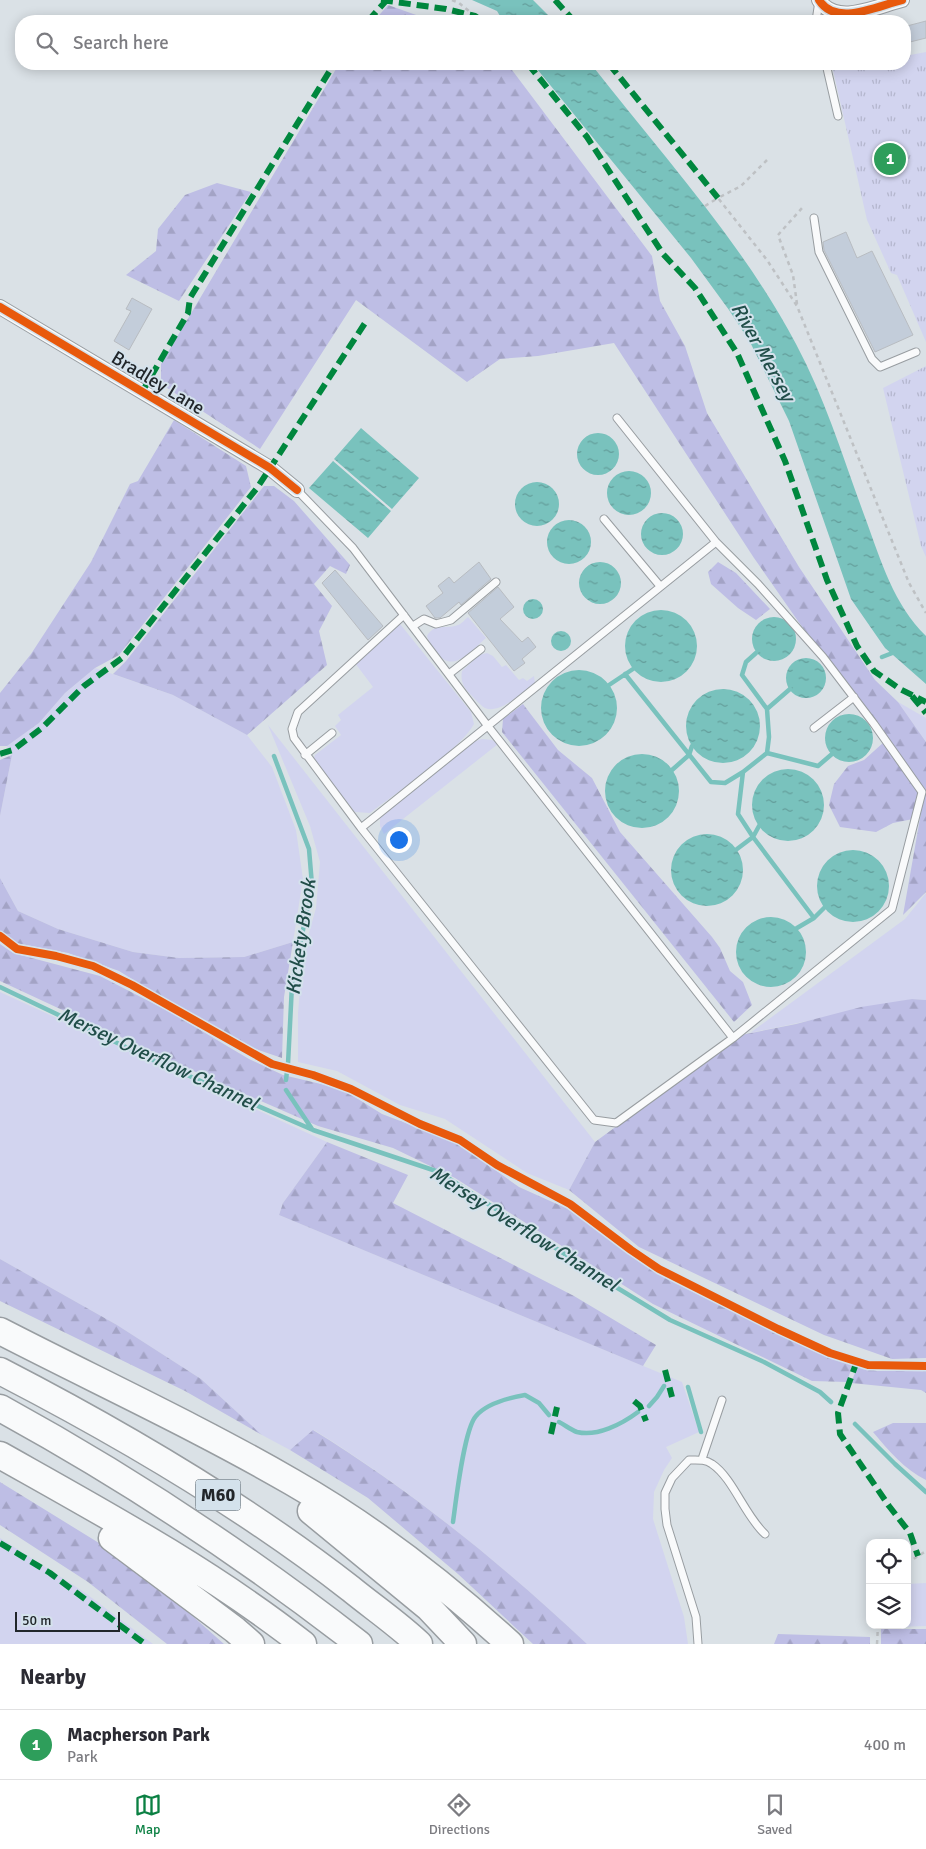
<!DOCTYPE html>
<style>
body{margin:0;font-family:Signika,sans-serif;background:#f2f2f3;color:#2b2b33}
.controls{position:absolute;right:15px;bottom:15px;display:grid;overflow:hidden;border-radius:10px;box-shadow:0 2px 12px #0003}
.controls button{width:45px;height:45px;display:grid;place-items:center;padding:0;border:0;border-bottom:1px solid #e1e1e2;background:#fff;color:#2b2b33;font:25px sans-serif}
.scale{position:absolute;left:15px;bottom:12px;width:105px;box-sizing:border-box;padding-left:5px;border:2px solid #21262a;border-top:0;font-size:14px;line-height:18px;white-space:nowrap;color:#21262a;-webkit-text-stroke:4px #d4e2ec;paint-order:stroke}
.you{position:absolute;left:398px;top:839px;width:18px;height:18px;margin:-12px;border:4px solid #fff;border-radius:50%;background:#1a73e8;box-shadow:0 0 0 8px #1a73e833}
.badge{display:grid;place-items:center;width:32px;height:32px;border-radius:50%;background:#0b8043;color:#fff;font-size:16px;font-weight:700}
.pin{position:absolute;translate:-50% -50%;border:2px solid #fff;box-shadow:0 1px 5px #0006}
.list{margin:0;padding:0;list-style:none}
h2{display:flex;justify-content:space-between;align-items:center;height:65px;margin:0;padding:0 20px;font-size:21px}
h2 small{font-size:16px;font-weight:400;color:#7c7c81}
.list li{display:grid;grid-template-columns:32px 1fr auto;gap:15px;align-items:center;box-sizing:border-box;height:70px;padding:0 20px;border-top:1px solid #e1e1e2}
.list b{display:block;font-size:19px;white-space:nowrap}
.list p{margin:0;font-size:16px;white-space:nowrap;color:#7c7c81}
.list em{font-size:16px;font-style:normal;color:#7c7c81}
.icon{flex:none;width:28px;height:28px;fill:none;stroke:currentColor;stroke-width:2;stroke-linecap:round;stroke-linejoin:round}
.map{position:relative;flex:none;width:926px;height:1644px;overflow:hidden}
.search{position:absolute;background:#fff;box-shadow:0 2px 12px #0003;left:15px;right:15px;top:15px;height:55px;display:flex;align-items:center;gap:12px;box-sizing:border-box;padding:0 18px;border-radius:20px;color:#7c7c81;font-size:19px}
.sheet{height:135px;background:#fff}
nav{display:flex;justify-content:space-around;align-items:center;box-sizing:border-box;height:70px;border-top:1px solid #e1e1e2;background:#fff;font-size:14px;color:#7c7c81}
nav a{display:grid;justify-items:center;gap:2px}
nav .on{color:#0b8043}
.map>svg:first-child{display:block}
.green{fill:#d2d4ef}
.forest{fill:url(#forest-firs)}
.park{fill:url(#park-tufts)}
.water{fill:url(#water-ripples)}
.lines{fill:none;stroke-linecap:round;stroke-linejoin:round}
.stream{stroke:#79c2bd;stroke-width:4.5}
.building{fill:#c3cdda;stroke:#b8bcc1}
.lane-casing{stroke:#989da1;stroke-width:9}
.street-casing{stroke:#989da1;stroke-width:16}
.highway-casing{stroke:#989da1;stroke-width:29}
.path{stroke:#bec1c4;stroke-width:2.5;stroke-dasharray:4 4;stroke-linecap:butt}
.lane{stroke:#f9fafb;stroke-width:7}
.street{stroke:#f9fafb;stroke-width:14}
.highway{stroke:#f9fafb;stroke-width:26}
.quiet{stroke:#00873e;stroke-width:6;stroke-dasharray:12 6;stroke-linecap:butt}
.cycleway-casing{stroke:#d4e2ec;stroke-width:11}
.cycleway{stroke:#e8590c;stroke-width:8}
.labels{text-anchor:middle;dominant-baseline:central;stroke-width:4;stroke-linejoin:round;paint-order:stroke}
.shield{fill:#d4e2ec;stroke:#575e64;stroke-width:1}
.shield-label{font-size:18px;font-weight:bold;fill:#21262a}
.street-label{font-size:19px;fill:#21262a;stroke:#d4e2ec}
.water-label{font-size:20px;font-style:italic;fill:#214e49;stroke:#d4e2ec}
</style>
<div class="map">
<svg width="926" height="1644" viewBox="0 0 926 1644">
<defs>
<pattern id="forest-firs" width="22" height="20" patternUnits="userSpaceOnUse" patternTransform="scale(1.25)"><rect width="22" height="20" fill="#bebee5"/><path d="M5 1l3.5 6h-7zM16 11l3.5 6h-7z" fill="#a3a3c5"/></pattern>
<pattern id="park-tufts" width="24" height="20" patternUnits="userSpaceOnUse" patternTransform="scale(1.25)"><rect width="24" height="20" fill="#d2d4ef"/><path d="M3 7l-1-3M5 7V3M7 7l1-3M15 17l-1-3M17 17v-4M19 17l1-3" fill="none" stroke="#b4b6cd"/></pattern>
<pattern id="water-ripples" width="26" height="14" patternUnits="userSpaceOnUse" patternTransform="scale(1.25)"><rect width="26" height="14" fill="#79c2bd"/><path d="M2 4q2-2 4 0t4 0M15 11q2-2 4 0t4 0" fill="none" stroke="#639d9a"/></pattern>
</defs>
<rect width="100%" height="100%" fill="#dae1e6"/>
<!-- green -->
<path class="green" d="M468,617L486,638C473,649 453,675 437,653C433,648 429,643 427,636C435,622 446,630 458,625C462,624 465,619 468,617Z
M400,624L471,712L474,724C460,750 396,793 370,813L355,812L313,761L315,755L341,735L335,726L341,720L338,715L373,687L355,663Z
M487,653L493,656L502,667L506,665L519,680L523,678L527,681L534,676L535,683C523,691 500,715 485,708C480,705 475,699 471,695C464,688 460,681 462,671L479,655Z
M95,668L173,695L247,735L272,767L296,830L303,879L293,942L244,957L179,958L133,952L58,929L18,911L0,878V816L12,755L7,746L39,723L65,693Z
M898,702L926,718V742Z
M268,725L595,1142L569,1190L527,1173L445,1119L400,1105L337,1071L298,1062V1013L303,954L316,908L320,862L310,826Z
M482,739L492,740L498,744L384,834L380,826V816L473,742Z
M926,893V1000L912,999L750,1033L905,919Z
M0,992L327,1142L283,1203L279,1215L682,1382L699,1432L666,1447L672,1458L664,1470L654,1492L653,1519L684,1617L688,1644H587C503,1565 412,1491 314,1430L290,1450L262,1435L201,1379L117,1325L0,1259Z
M0,1538L84,1592L153,1644H0Z
M926,1583V1626L898,1627V1625H907V1584Z"/>
<!-- forest -->
<path class="forest" d="M388,5L433,21H374Z
M339,64H503L512,70L652,256L660,301L685,346L707,413L799,567L875,680L898,702L926,742V892L903,915L925,790L864,705L800,624L754,558L614,343L538,356L500,359L467,382L356,300L260,449L161,384V364Z
M217,183L251,192L179,301L126,275L156,251L158,229L185,195Z
M174,420L246,466L251,487L119,655L95,668L65,693L39,723L7,746H0V693L31,654L91,562L130,484L138,481Z
M264,486H274L294,501L350,565L346,574L330,566L314,584L332,606L319,631L327,665L247,735L173,695L113,674L126,661Z
M718,562L736,573L770,609L756,620L738,608L711,584L708,572Z
M523,704L558,750L592,778L620,832L712,937L720,948L730,971L743,982L752,1005L734,1022L502,732L503,719Z
M884,742L919,791L913,819L893,823L876,832L840,827L829,805L834,784L848,766L864,760Z
M12,755L0,816V760Z
M0,878L18,911L58,929L133,952L179,958L244,957L293,942L284,997L282,1058L250,1047L172,1004L119,971L68,953L16,943L0,932Z
M0,944L13,953L100,976L170,1012L249,1059L283,1075L342,1089L382,1114L456,1142L519,1187L568,1209L634,1258L745,1317L833,1358L853,1363L847,1382L812,1381L653,1304L455,1178L393,1148L318,1126L215,1081L0,981Z
M912,999L926,1000V1358L892,1359L824,1335L639,1247L569,1190L595,1142L741,1035L796,1024L861,1007Z
M327,1142L408,1175L393,1203L574,1296L656,1345L643,1366L279,1215L283,1203Z
M0,1259L117,1325L201,1379L262,1435L185,1391L0,1301Z
M858,1365L877,1371H926V1393L921,1390L851,1383Z
M893,1423H926V1480C905,1470 888,1450 873,1432Z
M313,1430C412,1491 503,1565 587,1644H533L458,1574L368,1498L290,1450Z
M0,1482L99,1543L180,1605L224,1644H167L88,1582L0,1525Z
M881,1625H891L892,1629H926V1644H881Z
M778,1634L870,1637V1644H774Z"/>
<!-- park -->
<path class="park" d="M926,52V342L897,275L891,273L867,220L833,70L865,64H905V56Z
M926,366V557L921,546L883,388Z"/>
<!-- water -->
<path class="water" d="M472,0H533L554,21H503L497,11Z
M533,64H591C662,155 742,242 796,344C826,400 844,461 866,520C881,561 894,605 926,636V684L885,648L851,599L789,421L750,342L729,310L691,258Z
M361,428L419,478L392,509L334,459Z
M577 454a21 21 0 1 1 42 0a21 21 0 1 1-42 0Z
M333,461L391,511L368,538L309,488Z
M607 493a22 22 0 1 1 44 0a22 22 0 1 1-44 0Z
M515 504a22 22 0 1 1 44 0a22 22 0 1 1-44 0Z
M641 534a21 21 0 1 1 42 0a21 21 0 1 1-42 0Z
M547 542a22 22 0 1 1 44 0a22 22 0 1 1-44 0Z
M579 583a21 21 0 1 1 42 0a21 21 0 1 1-42 0Z
M523 609a10 10 0 1 1 20 0a10 10 0 1 1-20 0Z
M625 646a36 36 0 1 1 72 0a36 36 0 1 1-72 0Z
M752 639a22 22 0 1 1 44 0a22 22 0 1 1-44 0Z
M551 641a10 10 0 1 1 20 0a10 10 0 1 1-20 0Z
M786 678a20 20 0 1 1 40 0a20 20 0 1 1-40 0Z
M541 708a38 38 0 1 1 76 0a38 38 0 1 1-76 0Z
M686 726a37 37 0 1 1 74 0a37 37 0 1 1-74 0Z
M825 738a24 24 0 1 1 48 0a24 24 0 1 1-48 0Z
M605 791a37 37 0 1 1 74 0a37 37 0 1 1-74 0Z
M752 805a36 36 0 1 1 72 0a36 36 0 1 1-72 0Z
M671 870a36 36 0 1 1 72 0a36 36 0 1 1-72 0Z
M817 886a36 36 0 1 1 72 0a36 36 0 1 1-72 0Z
M736 952a35 35 0 1 1 70 0a35 35 0 1 1-70 0Z"/>
<g class="lines">
<!-- stream -->
<path class="stream" d="M756,653L746,662L742,675L767,709
M882,657L895,652
M625,674L711,782L725,783L743,772
M609,685L633,669
M767,753L769,737L767,709L790,689
M274,756L309,849L312,885L292,985L288,1064
M672,770L689,755L692,746
M737,849L753,837L759,826
M814,918L753,837L738,814L743,772L767,753L818,766L832,754
M797,928L814,918L824,908
M0,987L155,1061L313,1130L439,1172L606,1281L670,1320L764,1362L820,1392L831,1402
M286,1080L287,1071
M286,1090L312,1129
M688,1387L701,1432
M649,1406L657,1397L664,1386
M559,1422C565,1425 571,1430 577,1432C597,1437 622,1424 638,1412
M855,1424L895,1464L926,1492
M453,1522C456,1501 464,1429 476,1416C487,1403 508,1398 525,1395L539,1403L549,1415"/>
</g>
<!-- building -->
<path class="building" d="M926,21V38L910,42L907,26Z
M846,232L857,258L872,251L913,335L875,352L824,250L823,242Z
M132,298L152,309L129,350L114,341L131,311L126,309Z
M479,562L491,579L461,605L459,602L440,618H435L426,606L443,593L438,586L449,577L454,583Z
M335,570L383,626L368,640L322,583Z
M498,587L514,607L500,619L522,642L528,637L536,647L522,659L525,663L514,671L468,613Z"/>
<g class="lines">
<defs>
<path id="lane" d="M816,21L819,1
M826,64L838,116
M814,218L819,252L872,359L880,367L916,352
M297,490L353,548L487,725L733,1038
M604,519L660,586
M404,615L298,712L292,729L294,738L361,828L594,1120L616,1123L733,1038L892,909L922,792L874,724L823,657L758,584L716,542L617,418
M413,626L424,619L436,624L451,620L496,582
M449,674L481,649
M814,728L854,697
M305,755L332,733
M361,828L716,542
M702,1459L722,1400
M698,1644L696,1617L667,1525L665,1509V1493L672,1478L689,1460C698,1460 705,1459 712,1464C733,1478 745,1516 765,1534"/>
<path id="street" d="M819,0C836,27 877,6 902,0
M0,307L270,468L297,490"/>
<path id="highway" d="M0,1331C97,1381 197,1427 292,1482C371,1527 443,1583 510,1644
M0,1371C122,1434 242,1504 351,1589C373,1607 398,1624 419,1644
M0,1408C126,1477 246,1556 359,1644
M0,1455C103,1513 210,1571 303,1644
M311,1511L429,1608L463,1644
M112,1538L235,1630L251,1644"/>
</defs>
<!-- lane casing -->
<use href="#lane" class="lane-casing"/>
<!-- street casing -->
<use href="#street" class="street-casing"/>
<!-- highway casing -->
<use href="#highway" class="highway-casing"/>
<!-- path -->
<path class="path" d="M452,0L459,3L475,16
M767,160L741,186L718,198L767,260L797,306L909,583L926,613
M705,206L718,198
M797,304L793,275L778,235L802,208
M907,1563L926,1551
M137,1637V1644
M877,1644L878,1625"/>
<!-- lane -->
<use href="#lane" class="lane"/>
<!-- street -->
<use href="#street" class="street"/>
<!-- highway -->
<use href="#highway" class="highway"/>
<!-- quiet -->
<path class="quiet" d="M381,0L446,9L475,16L482,21
M555,0L574,21
M368,21L385,2
M528,64L587,137L663,254L695,288L737,353L785,461L827,580L857,646L874,671L900,689L926,702
M609,64L718,198
M142,392L188,313L190,298L334,64
M912,696L926,713
M0,754L13,750L42,728L84,686L122,658L257,488L367,320
M857,1361L838,1413L840,1434L889,1506L910,1533L918,1556
M665,1370L672,1397
M634,1401L640,1406L646,1421
M551,1434L557,1407
M0,1543L50,1573L145,1644"/>
<defs>
<path id="cycleway" d="M819,0C836,27 877,6 902,0
M0,307L270,468L297,490
M0,936L17,949L56,956L93,966L132,985L272,1064L313,1075L351,1089L420,1124L460,1140L497,1165L570,1204L631,1250L659,1269L778,1329L830,1353L868,1365L926,1366"/>
</defs>
<!-- cycleway casing -->
<use href="#cycleway" class="cycleway-casing"/>
<!-- cycleway -->
<use href="#cycleway" class="cycleway"/>
</g>
<g class="labels">
<!-- shield labels -->
<rect class="shield" x="195.5" y="1479.5" width="45" height="31" rx="4"/>
<g class="shield-label">
<text x="218" y="1495">M60</text>
</g>
<!-- street labels -->
<g class="street-label">
<text transform="translate(158 383) rotate(31)">Bradley Lane</text>
</g>
<!-- water labels -->
<g class="water-label">
<text transform="translate(763 352) rotate(61)">River Mersey</text>
<text transform="translate(301 937) rotate(-82)">Kickety Brook</text>
<text transform="translate(158 1059) rotate(25)">Mersey Overflow Channel</text>
<text transform="translate(524 1229) rotate(32)">Mersey Overflow Channel</text>
</g>
</g>
</svg>
<div class="controls">
<button><svg class="icon" aria-label="locate" viewBox="0 0 24 24"><circle cx="12" cy="12" r="6"/><path d="M12 2v4M12 18v4M2 12h4M18 12h4"/></svg></button>
<button><svg class="icon" aria-label="layers" viewBox="0 0 24 24"><path d="M12 4l9 5-9 5-9-5zM3 14l9 5 9-5"/></svg></button>
</div>
<div class="scale">50 m</div>
<div class="you"></div>
<div class="pin badge" style="left:890px;top:159px;background:#2e9e5b">1</div>
<div class="search"><svg class="icon" aria-label="search" viewBox="0 0 24 24"><circle cx="10" cy="10" r="6"/><path d="M15 15l6 6"/></svg>Search here</div>
</div>
<section class="sheet">
<h2>Nearby<small></small></h2>
<ul class="list">
<li><span class="badge" style="background:#2e9e5b">1</span><div><b>Macpherson Park</b><p>Park</p></div><em>400 m</em></li>
</ul>
</section>
<nav>
<a class="on"><svg class="icon" aria-label="map" viewBox="0 0 24 24"><path d="M3 6l6-2 6 2 6-2v14l-6 2-6-2-6 2zM9 4v14M15 6v14"/></svg>Map</a>
<a><svg class="icon" aria-label="directions" viewBox="0 0 24 24"><path d="M12 3l9 9-9 9-9-9zM9 14v-3h6M13 9l2 2-2 2"/></svg>Directions</a>
<a><svg class="icon" aria-label="saved" viewBox="0 0 24 24"><path d="M7 4h10v16l-5-4-5 4z"/></svg>Saved</a>
</nav>
